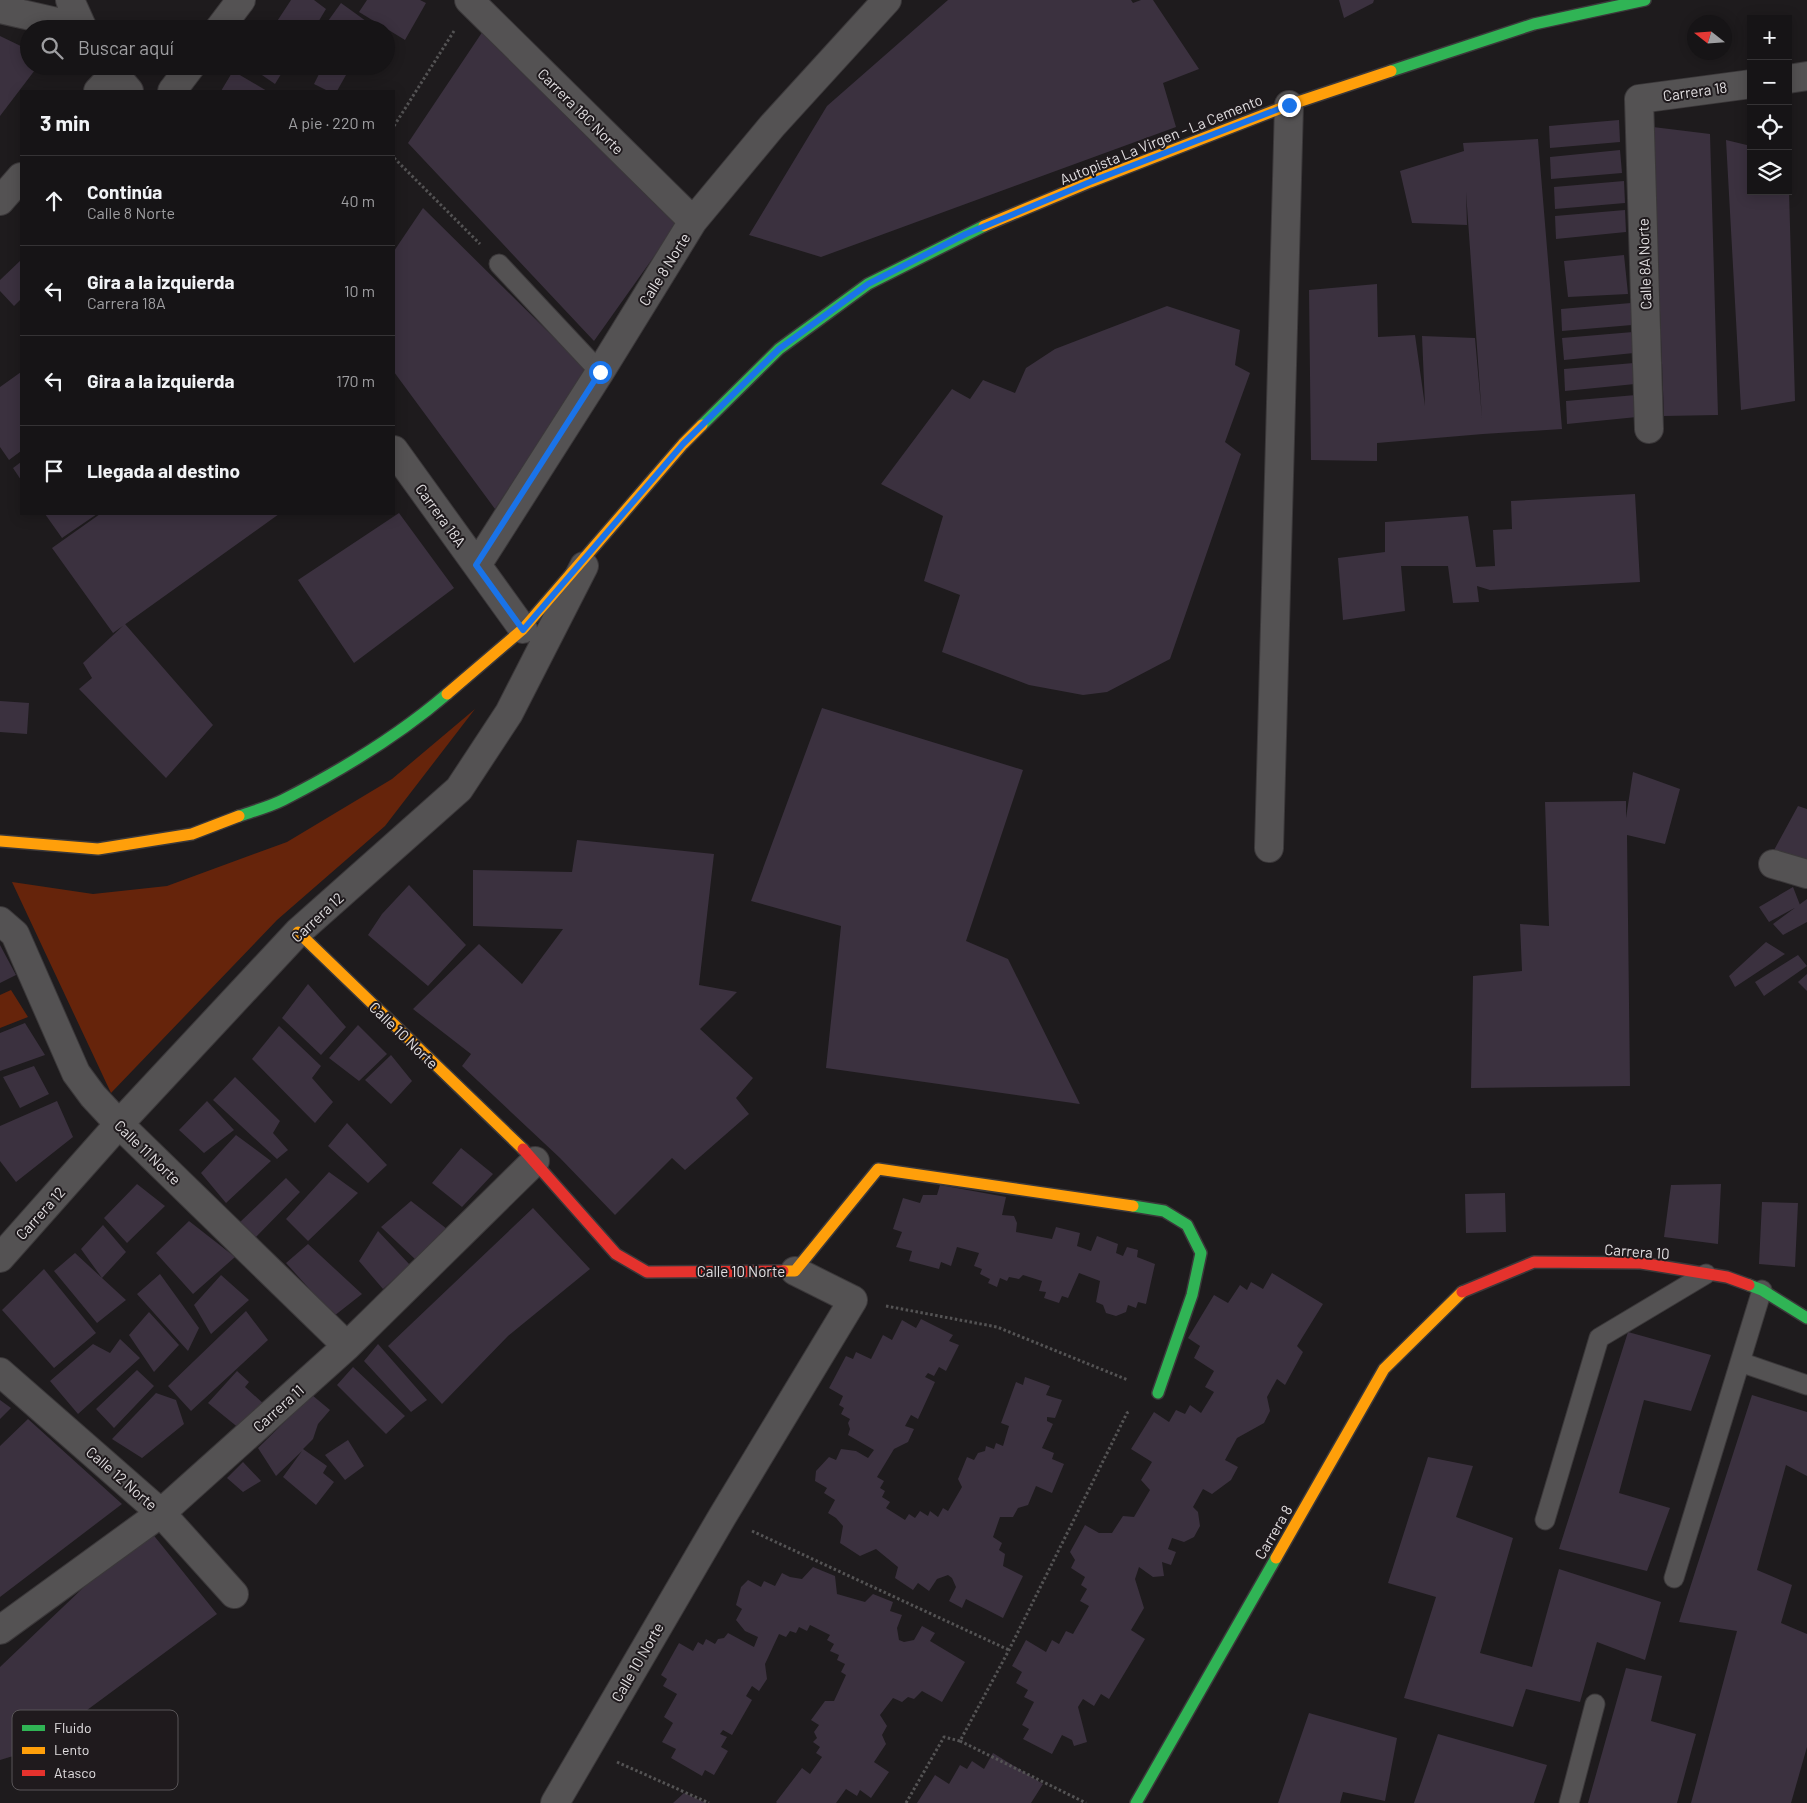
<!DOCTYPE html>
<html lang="es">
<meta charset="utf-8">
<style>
body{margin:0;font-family:Barlow,sans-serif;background:#232123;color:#f1f3f6}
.controls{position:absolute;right:15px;top:15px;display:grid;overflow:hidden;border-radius:0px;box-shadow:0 2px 12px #0003}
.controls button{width:45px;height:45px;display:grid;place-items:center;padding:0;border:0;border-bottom:1px solid #353335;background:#161416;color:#f1f3f6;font:25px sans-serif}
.compass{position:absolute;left:1687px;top:15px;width:45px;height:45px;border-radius:50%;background:#161416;box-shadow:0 2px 12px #0003;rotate:287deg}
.stop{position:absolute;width:15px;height:15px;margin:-11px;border:4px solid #1a73e8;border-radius:50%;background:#fff}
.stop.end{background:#1a73e8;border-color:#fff;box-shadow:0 1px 5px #0008}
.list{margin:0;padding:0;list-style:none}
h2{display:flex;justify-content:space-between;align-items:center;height:65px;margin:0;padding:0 20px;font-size:21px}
h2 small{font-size:16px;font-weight:400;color:#9e9ea1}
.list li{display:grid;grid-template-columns:32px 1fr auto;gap:15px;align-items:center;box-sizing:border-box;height:90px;padding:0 20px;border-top:1px solid #353335}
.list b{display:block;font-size:19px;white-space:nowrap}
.list p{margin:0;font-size:16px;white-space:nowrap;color:#9e9ea1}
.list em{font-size:16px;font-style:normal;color:#9e9ea1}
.icon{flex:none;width:28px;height:28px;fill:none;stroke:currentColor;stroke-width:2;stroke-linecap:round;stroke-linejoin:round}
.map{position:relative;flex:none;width:1807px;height:1803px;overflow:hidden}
.search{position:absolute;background:#161416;box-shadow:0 2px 12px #0003;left:20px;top:20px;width:375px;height:55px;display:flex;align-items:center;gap:12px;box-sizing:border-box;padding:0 18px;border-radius:28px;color:#9e9ea1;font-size:19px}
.panel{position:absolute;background:#161416;box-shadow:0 2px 12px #0003;left:20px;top:90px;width:375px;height:425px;border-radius:0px}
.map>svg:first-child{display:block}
.green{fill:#66240b}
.building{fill:#3b313f}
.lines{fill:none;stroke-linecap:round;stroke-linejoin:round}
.lane-casing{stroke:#3b383a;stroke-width:21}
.street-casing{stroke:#3b383a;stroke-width:30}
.fast-casing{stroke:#3b383a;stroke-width:14}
.slow-casing{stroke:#3b383a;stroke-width:14}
.jam-casing{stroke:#3b383a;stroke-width:14}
.path{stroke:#545354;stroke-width:3;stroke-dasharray:2.5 2.5;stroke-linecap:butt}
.lane{stroke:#545253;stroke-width:19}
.street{stroke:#545253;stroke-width:28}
.fast{stroke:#30b455;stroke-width:11}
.slow{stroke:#ff9f0a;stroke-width:11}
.jam{stroke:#e5322d;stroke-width:11}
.route{stroke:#1a73e8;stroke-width:6}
.labels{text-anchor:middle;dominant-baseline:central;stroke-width:4;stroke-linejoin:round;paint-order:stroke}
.street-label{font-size:15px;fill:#e1dee0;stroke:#1f1a1d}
.key{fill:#1f1a1d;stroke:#595558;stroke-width:1}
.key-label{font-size:14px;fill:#e1dee0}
</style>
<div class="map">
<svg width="1807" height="1803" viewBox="0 0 1807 1803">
<rect width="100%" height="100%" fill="#1e1b1d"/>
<!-- green -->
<path class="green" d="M475,709L385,826L277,920L111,1093L12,882L93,894L167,886L287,842L392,779Z
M11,990L28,1017L0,1028V995Z"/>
<!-- building -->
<path class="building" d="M291,0H314L326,9L314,29H272Z
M367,0H420L426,3L405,40L359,12Z
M948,0H1131L1133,3L1141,0H1153L1199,69L1163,83L1176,127L821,257L749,235L827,106Z
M1339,0H1374L1373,3L1344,18Z
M341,3L377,29L323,28Z
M487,25L682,217L594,341L408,143Z
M0,36L29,50V66H38L0,116Z
M249,66H286L275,84Z
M323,66H334L346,75L337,91H328L314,84Z
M233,71L267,91H221Z
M1619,120L1620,142L1550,148L1549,126Z
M1653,127L1710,134L1718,415L1664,416Z
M1538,139L1562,429L1483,434L1377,443V461L1311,460L1309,290L1377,284L1378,337L1415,335L1425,406L1422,336L1475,338L1482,418L1466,192L1467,225L1412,223L1400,171L1464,151L1463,143Z
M1726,140L1751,146V191H1789L1795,401L1741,410Z
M1620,150L1622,173L1551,179L1550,157Z
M1624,181L1625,203L1555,209L1554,187Z
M423,208L587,370L495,509L394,372V251Z
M1625,210L1626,232L1556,239L1555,216Z
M1624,255L1628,294L1568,297L1564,261Z
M21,260V299L14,306L0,291V280Z
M1631,303L1632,325L1562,331L1561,309Z
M1167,306L1240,330L1235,365L1250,373L1225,442L1241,454L1170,659L1107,692L1083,695L1029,685L942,652L960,595L924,581L943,516L881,484L952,389L970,399L983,380L1015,393L1026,368L1055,349Z
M1633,332L1634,353L1564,360L1562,338Z
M1634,363L1635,384L1565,391L1564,369Z
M21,372V451L9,460L0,447V387Z
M1636,395L1637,417L1567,424L1566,401Z
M21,462V480L13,468Z
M1635,494L1640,582L1490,590L1477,586L1479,602L1453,603L1448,566H1401L1405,611L1343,620L1338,558L1385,552V522L1468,516L1476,567L1495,566L1493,530L1512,529L1511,501Z
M399,513L454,588L354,663L298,580Z
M45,514H97L62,538Z
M100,514H279L113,633L52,548Z
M125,624L213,725L166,778L79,689L92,678L83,663Z
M0,701L29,703L27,734L0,732Z
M822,708L1023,770L966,941L1008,959L1080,1104L826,1068L841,926L751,901Z
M1633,772L1680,789L1665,844L1627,835L1630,1086L1471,1088L1473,976L1522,971L1520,924L1549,926L1545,802L1626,801V818Z
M1798,806L1807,809V862L1773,852Z
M577,840L714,854L699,985L737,992L700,1029L753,1078L736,1098L749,1114L685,1170L672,1158L615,1215L560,1158L462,1066L471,1054L413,1009L479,944L522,984L563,929L473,926V870L572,872Z
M409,885L466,945L428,986L368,935L382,914Z
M1793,887L1800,905L1769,922L1759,907Z
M1807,899V922L1783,935L1773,924Z
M1766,942L1785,954L1735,987L1729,976Z
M0,945L16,975L0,983Z
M1798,955L1807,966L1764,996L1755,982Z
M1807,974V991L1798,982Z
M308,984L346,1027L321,1055L282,1018Z
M25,1023L45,1055L0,1071V1033Z
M358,1025L387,1054L359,1081L329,1058Z
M279,1026L321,1066L312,1078L333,1102L315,1123L252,1059Z
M391,1055L412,1081L391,1104L365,1080Z
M34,1066L49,1094L20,1108L3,1077Z
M235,1077L280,1121L273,1133L288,1150L277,1159L213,1100Z
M57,1101L73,1137L16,1182L0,1161V1126Z
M207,1101L234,1130L204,1153L179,1130Z
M347,1123L387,1165L368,1183L328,1146Z
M236,1135L271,1161L226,1203L201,1173Z
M461,1148L493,1174L462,1207L432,1183Z
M329,1172L358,1193L308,1241L286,1219Z
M286,1178L300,1192L254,1239L238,1224Z
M137,1184L165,1206L127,1243L104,1218Z
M1721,1184L1718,1244L1664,1237L1671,1185Z
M940,1185L1006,1197L1002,1215L1014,1216L1017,1223L1016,1232L1052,1239L1056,1227L1080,1233L1077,1246L1091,1251L1097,1236L1118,1244L1116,1253L1123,1256L1127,1247L1138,1250L1137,1257L1155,1264L1146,1304L1138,1302L1136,1308L1128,1305L1126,1312L1116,1316L1106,1313L1103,1305L1096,1302L1100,1281L1079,1273L1068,1298L1062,1296L1059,1303L1044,1298L1046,1292L1039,1291L1042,1281L1023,1275L1019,1279L1009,1277L1007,1281L1000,1278L997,1287L988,1283L990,1279L980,1274L982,1269L974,1266L979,1253L957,1247L951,1266L941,1262L939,1269L909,1261L912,1251L896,1247L902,1232L893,1229L903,1198L920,1203L923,1195H937Z
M1505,1193L1506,1232L1466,1233L1465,1194Z
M411,1201L447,1229L416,1260L381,1227Z
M1762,1202L1798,1203L1795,1267L1759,1264Z
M533,1208L590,1269L508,1336L442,1404L388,1346Z
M189,1221L235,1257L193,1294L156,1253Z
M103,1225L126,1252L102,1278L126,1300L97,1323L54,1271L75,1253L102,1278L81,1249Z
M378,1231L410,1265L383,1289L359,1261Z
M308,1244L362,1294L334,1316L286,1263Z
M44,1269L96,1333L54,1368L2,1310Z
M1272,1273L1323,1304L1297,1346L1303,1352L1285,1385L1277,1379L1267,1397L1270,1411L1264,1423L1237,1438L1225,1460L1238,1467L1231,1480L1212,1494L1203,1489L1193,1507L1198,1512L1200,1526L1194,1537L1184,1542L1172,1538L1168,1549L1176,1552L1171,1565L1162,1562L1164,1576L1153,1577L1139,1567L1135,1579L1144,1608L1131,1630L1145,1639L1109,1699L1101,1694L1094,1706L1083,1699L1078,1707L1087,1742L1074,1746L1072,1740L1062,1735L1052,1754L1023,1739L1029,1729L1022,1725L1034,1702L1024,1697L1028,1690L1016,1683L1022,1672L1012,1666L1026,1640L1046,1652L1052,1640L1059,1644L1066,1631L1073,1634L1089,1606L1080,1601L1087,1589L1081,1585L1085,1577L1071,1568L1075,1560L1070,1552L1085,1525L1099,1533H1112L1123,1516L1134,1517L1150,1490L1141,1480L1152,1462L1131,1449L1154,1412L1169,1422L1176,1410L1185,1414L1190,1405L1201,1413L1214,1392L1205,1387L1214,1371L1194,1358L1200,1346L1188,1338L1214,1295L1228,1303L1240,1285L1247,1290L1251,1282L1263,1289Z
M160,1274L199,1328L188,1351L137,1294Z
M221,1275L249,1300L211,1334L194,1305Z
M246,1311L268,1340L191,1411L168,1386Z
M149,1312L179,1345L154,1372L129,1335Z
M921,1319L953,1335L949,1341L959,1345L946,1371L939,1367L934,1376L928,1373L925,1377L935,1382L918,1419L911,1415L905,1426L914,1429L908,1442L894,1449L877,1477L884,1481L880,1488L885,1491L882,1497L890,1502L886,1508L905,1520L909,1514L915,1518L920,1511L928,1516L930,1511L938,1517L943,1508L948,1511L962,1487L958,1479L967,1457L974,1460L978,1453L985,1451L986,1446L994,1449L996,1443L1003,1446L1009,1426L1001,1423L1016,1382L1023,1385L1025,1377L1050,1386L1046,1395L1062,1400L1055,1418L1047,1417V1421L1053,1424L1042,1448L1054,1453L1052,1459L1064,1464L1052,1493L1036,1486L1028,1505L1018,1508L1013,1517H1000L993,1537L1002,1543L999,1550L1005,1554L1003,1566L1023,1576L1003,1618L966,1599L962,1608L949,1601L956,1587L952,1578L948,1575L937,1579L929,1591L918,1583L913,1590L895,1578L898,1567L876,1549L860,1556L840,1543L843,1526L836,1518L828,1513L835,1500L824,1493L827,1488L815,1481L816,1471L829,1457L836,1460L841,1449L856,1451L868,1458L874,1450L848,1435L850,1429L848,1423L850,1419L841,1414L844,1408L839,1405L843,1396L829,1388L846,1356L853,1359L856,1352L871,1359L883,1335L892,1340L902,1320L916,1328Z
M1628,1332L1711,1355L1691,1411L1644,1400L1619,1493L1670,1508L1647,1571L1559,1549Z
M120,1339L140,1358L78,1414L50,1381L93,1344L110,1353Z
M378,1344L427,1400L411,1412L364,1361Z
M353,1367L405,1416L386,1434L337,1385Z
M137,1370L154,1386L114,1428L96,1409Z
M237,1371L249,1382L245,1387L265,1405L240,1429L208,1403Z
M156,1393L176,1400L184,1424L142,1458L112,1439Z
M312,1395L330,1410L318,1424L313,1439L303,1449L327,1466L323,1473L334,1482L316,1505L283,1477L302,1451L276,1476L258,1448Z
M1752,1395L1807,1412V1476L1786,1465L1757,1570L1792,1585L1781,1623L1807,1634V1747L1791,1803H1691L1737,1631L1679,1622Z
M0,1400L11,1408L0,1419Z
M28,1419L122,1504L0,1597V1446Z
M348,1440L364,1466L345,1480L325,1455Z
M1428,1457L1473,1466L1456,1517L1513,1538L1480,1653L1532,1667L1559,1569L1661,1602L1645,1660L1597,1642L1580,1702L1526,1689L1513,1727L1404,1698L1436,1597L1388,1583Z
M243,1462L261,1481L243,1492L227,1478Z
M147,1527L217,1614L33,1750L0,1760V1667Z
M813,1567L835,1576L837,1594L865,1602L873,1594L893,1602L890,1611L902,1615L897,1628L899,1640L904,1642L914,1640L922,1626L935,1633L930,1641L965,1662L942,1702L922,1691L914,1699L908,1697L902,1702L893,1698L880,1715L887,1726L882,1735L886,1744L874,1762L889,1772L871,1798L860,1790L857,1796L846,1789L836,1803H777L776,1802L802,1768L810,1774L822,1757L816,1753L820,1747L813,1742L817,1738L814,1732L819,1725L811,1720L825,1701H834L846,1675L841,1672L845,1664L837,1660L839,1655L830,1651L834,1644L827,1640L830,1635L810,1625L807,1631L799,1627L796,1633L790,1631L786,1637L779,1634L765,1664L767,1679L759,1691L752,1686L746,1696L752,1700L732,1735L723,1730L720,1734L727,1737L721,1747L728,1751L714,1775L705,1770L702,1776L671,1758L676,1749L662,1742L673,1723L664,1717L677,1694L663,1686L667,1679L661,1675L679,1643L693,1651L698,1642L703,1645L706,1639L715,1644L718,1639L724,1638L728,1633L754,1647L758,1637L745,1631L736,1620L742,1609L736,1605L741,1587L748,1580L761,1587L764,1581L775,1586L782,1573L790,1577L802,1579Z
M1626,1668L1662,1676L1651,1721L1696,1734L1677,1803H1588Z
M1309,1713L1397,1738L1385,1801L1343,1792L1340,1803H1278Z
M1438,1734L1547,1765L1534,1803H1414Z
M993,1753L1043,1784L1031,1803H917L935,1775L949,1784L960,1765L967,1769L972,1761L984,1769Z
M684,1793L706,1803H673Z"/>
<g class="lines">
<defs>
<path id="lane" d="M499,264L600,372
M1740,1362L1807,1385
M1545,1520L1599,1338L1706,1274
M1674,1578L1762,1290
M1569,1803L1595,1704"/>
<path id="street" d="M70,0L83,29
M469,0L693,221
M0,9L83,28
M219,29L241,0
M108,66L129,91
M1788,79L1807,76
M98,91L114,74
M172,91L191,66
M0,201L21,177
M1649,429L1639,99L1751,84
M394,450L523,629
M477,565L600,372L693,221L772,126L887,0
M1269,848L1289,105
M1773,864L1807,874
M0,921L15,934L76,1073L93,1096L119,1124L347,1346
M0,1258L119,1124L298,932L459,789L509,713L584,566
M0,1372L161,1513L234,1594
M0,1630L161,1513L347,1346L535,1161
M555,1803L722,1517L853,1300L795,1271"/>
<path id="fast" d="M1391,71L1534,24L1645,0
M702,425L779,349L868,284L984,226
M239,816C254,811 269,807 283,800C340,771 398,736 447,694
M1133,1206L1164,1211L1187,1225L1201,1253L1192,1295L1158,1393
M1749,1285L1762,1290L1807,1318
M1136,1803L1276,1558"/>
<path id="slow" d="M984,226L1090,182L1289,105L1391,71
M447,694L523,629L683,444L702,425
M0,841L98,849L192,834L239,816
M298,932L523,1149
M783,1271H795L878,1169L1133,1206
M1276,1558L1384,1369L1462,1292"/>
<path id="jam" d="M523,1149L616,1254L647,1272L783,1271
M1462,1292L1534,1262L1641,1263L1727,1277L1749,1285"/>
</defs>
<!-- lane casing -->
<use href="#lane" class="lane-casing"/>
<!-- street casing -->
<use href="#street" class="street-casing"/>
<!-- fast casing -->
<use href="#fast" class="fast-casing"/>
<!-- slow casing -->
<use href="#slow" class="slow-casing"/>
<!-- jam casing -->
<use href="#jam" class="jam-casing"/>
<!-- path -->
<path class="path" d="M394,126L454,31
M394,158L480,244
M886,1306L997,1327L1128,1380
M752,1531L1009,1650
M960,1741L1086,1803
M617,1762L709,1803
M906,1803L944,1737L960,1741L1009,1650L1127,1413L1130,1411"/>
<!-- lane -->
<use href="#lane" class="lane"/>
<!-- street -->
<use href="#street" class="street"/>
<!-- fast -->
<use href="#fast" class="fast"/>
<!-- slow -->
<use href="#slow" class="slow"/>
<!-- jam -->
<use href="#jam" class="jam"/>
</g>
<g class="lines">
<!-- route -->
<path class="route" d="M600,372L476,565L523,630L683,444L779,349L868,284L966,234L1090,182L1289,105"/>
</g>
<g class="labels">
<!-- street labels -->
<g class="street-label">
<text transform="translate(1695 91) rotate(-8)">Carrera 18</text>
<text transform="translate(581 111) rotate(45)">Carrera 18C Norte</text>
<text transform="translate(1161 139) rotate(-22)">Autopista La Virgen - La Cemento</text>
<text transform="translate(1644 264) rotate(-92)">Calle 8A Norte</text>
<text transform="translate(664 269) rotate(-58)">Calle 8 Norte</text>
<text transform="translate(441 515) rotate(54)">Carrera 18A</text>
<text transform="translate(317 917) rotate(-43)">Carrera 12</text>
<text transform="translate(404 1035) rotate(44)">Calle 10 Norte</text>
<text transform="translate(148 1152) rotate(44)">Calle 11 Norte</text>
<text transform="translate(40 1213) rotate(-48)">Carrera 12</text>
<text transform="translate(1637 1251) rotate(4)">Carrera 10</text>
<text x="741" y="1271">Calle 10 Norte</text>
<text transform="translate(278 1408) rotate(-42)">Carrera 11</text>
<text transform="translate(122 1478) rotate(41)">Calle 12 Norte</text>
<text transform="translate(1273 1532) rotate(-60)">Carrera 8</text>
<text transform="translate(637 1662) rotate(-60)">Calle 10 Norte</text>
</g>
</g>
<!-- legend -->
<rect x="12" y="1710" width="166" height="80" rx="8" class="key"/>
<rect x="22" y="1725" width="23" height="6" fill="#30b455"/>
<rect x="22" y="1747" width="23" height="7" fill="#ff9f0a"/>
<rect x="22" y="1770" width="23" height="6" fill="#e5322d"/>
<g class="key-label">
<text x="54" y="1733">Fluido</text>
<text x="54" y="1755">Lento</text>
<text x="54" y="1778">Atasco</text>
</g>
</svg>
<div class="controls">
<button>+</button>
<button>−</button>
<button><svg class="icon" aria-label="locate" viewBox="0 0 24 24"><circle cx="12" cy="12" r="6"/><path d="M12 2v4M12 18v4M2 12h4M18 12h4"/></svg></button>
<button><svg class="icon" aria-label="layers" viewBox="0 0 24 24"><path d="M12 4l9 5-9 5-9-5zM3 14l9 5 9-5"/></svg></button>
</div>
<svg class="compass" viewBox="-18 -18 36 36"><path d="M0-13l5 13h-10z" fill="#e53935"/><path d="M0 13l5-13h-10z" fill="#9e9ea1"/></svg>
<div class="stop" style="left:600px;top:372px"></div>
<div class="stop end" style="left:1289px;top:105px"></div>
<div class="search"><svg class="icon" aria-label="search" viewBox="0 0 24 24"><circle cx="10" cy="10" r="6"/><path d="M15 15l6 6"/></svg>Buscar aquí</div>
<section class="panel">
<h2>3 min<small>A pie · 220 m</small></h2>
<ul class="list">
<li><svg class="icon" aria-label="ahead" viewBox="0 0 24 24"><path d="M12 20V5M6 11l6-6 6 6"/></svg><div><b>Continúa</b><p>Calle 8 Norte</p></div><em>40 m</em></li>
<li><svg class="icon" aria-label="left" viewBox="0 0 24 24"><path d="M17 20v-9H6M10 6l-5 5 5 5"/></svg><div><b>Gira a la izquierda</b><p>Carrera 18A</p></div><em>10 m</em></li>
<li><svg class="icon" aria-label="left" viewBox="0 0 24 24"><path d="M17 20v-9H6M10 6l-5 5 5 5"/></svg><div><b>Gira a la izquierda</b></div><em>170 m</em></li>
<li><svg class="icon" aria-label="arrive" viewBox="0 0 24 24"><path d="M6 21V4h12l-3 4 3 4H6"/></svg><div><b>Llegada al destino</b></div></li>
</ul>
</section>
</div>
